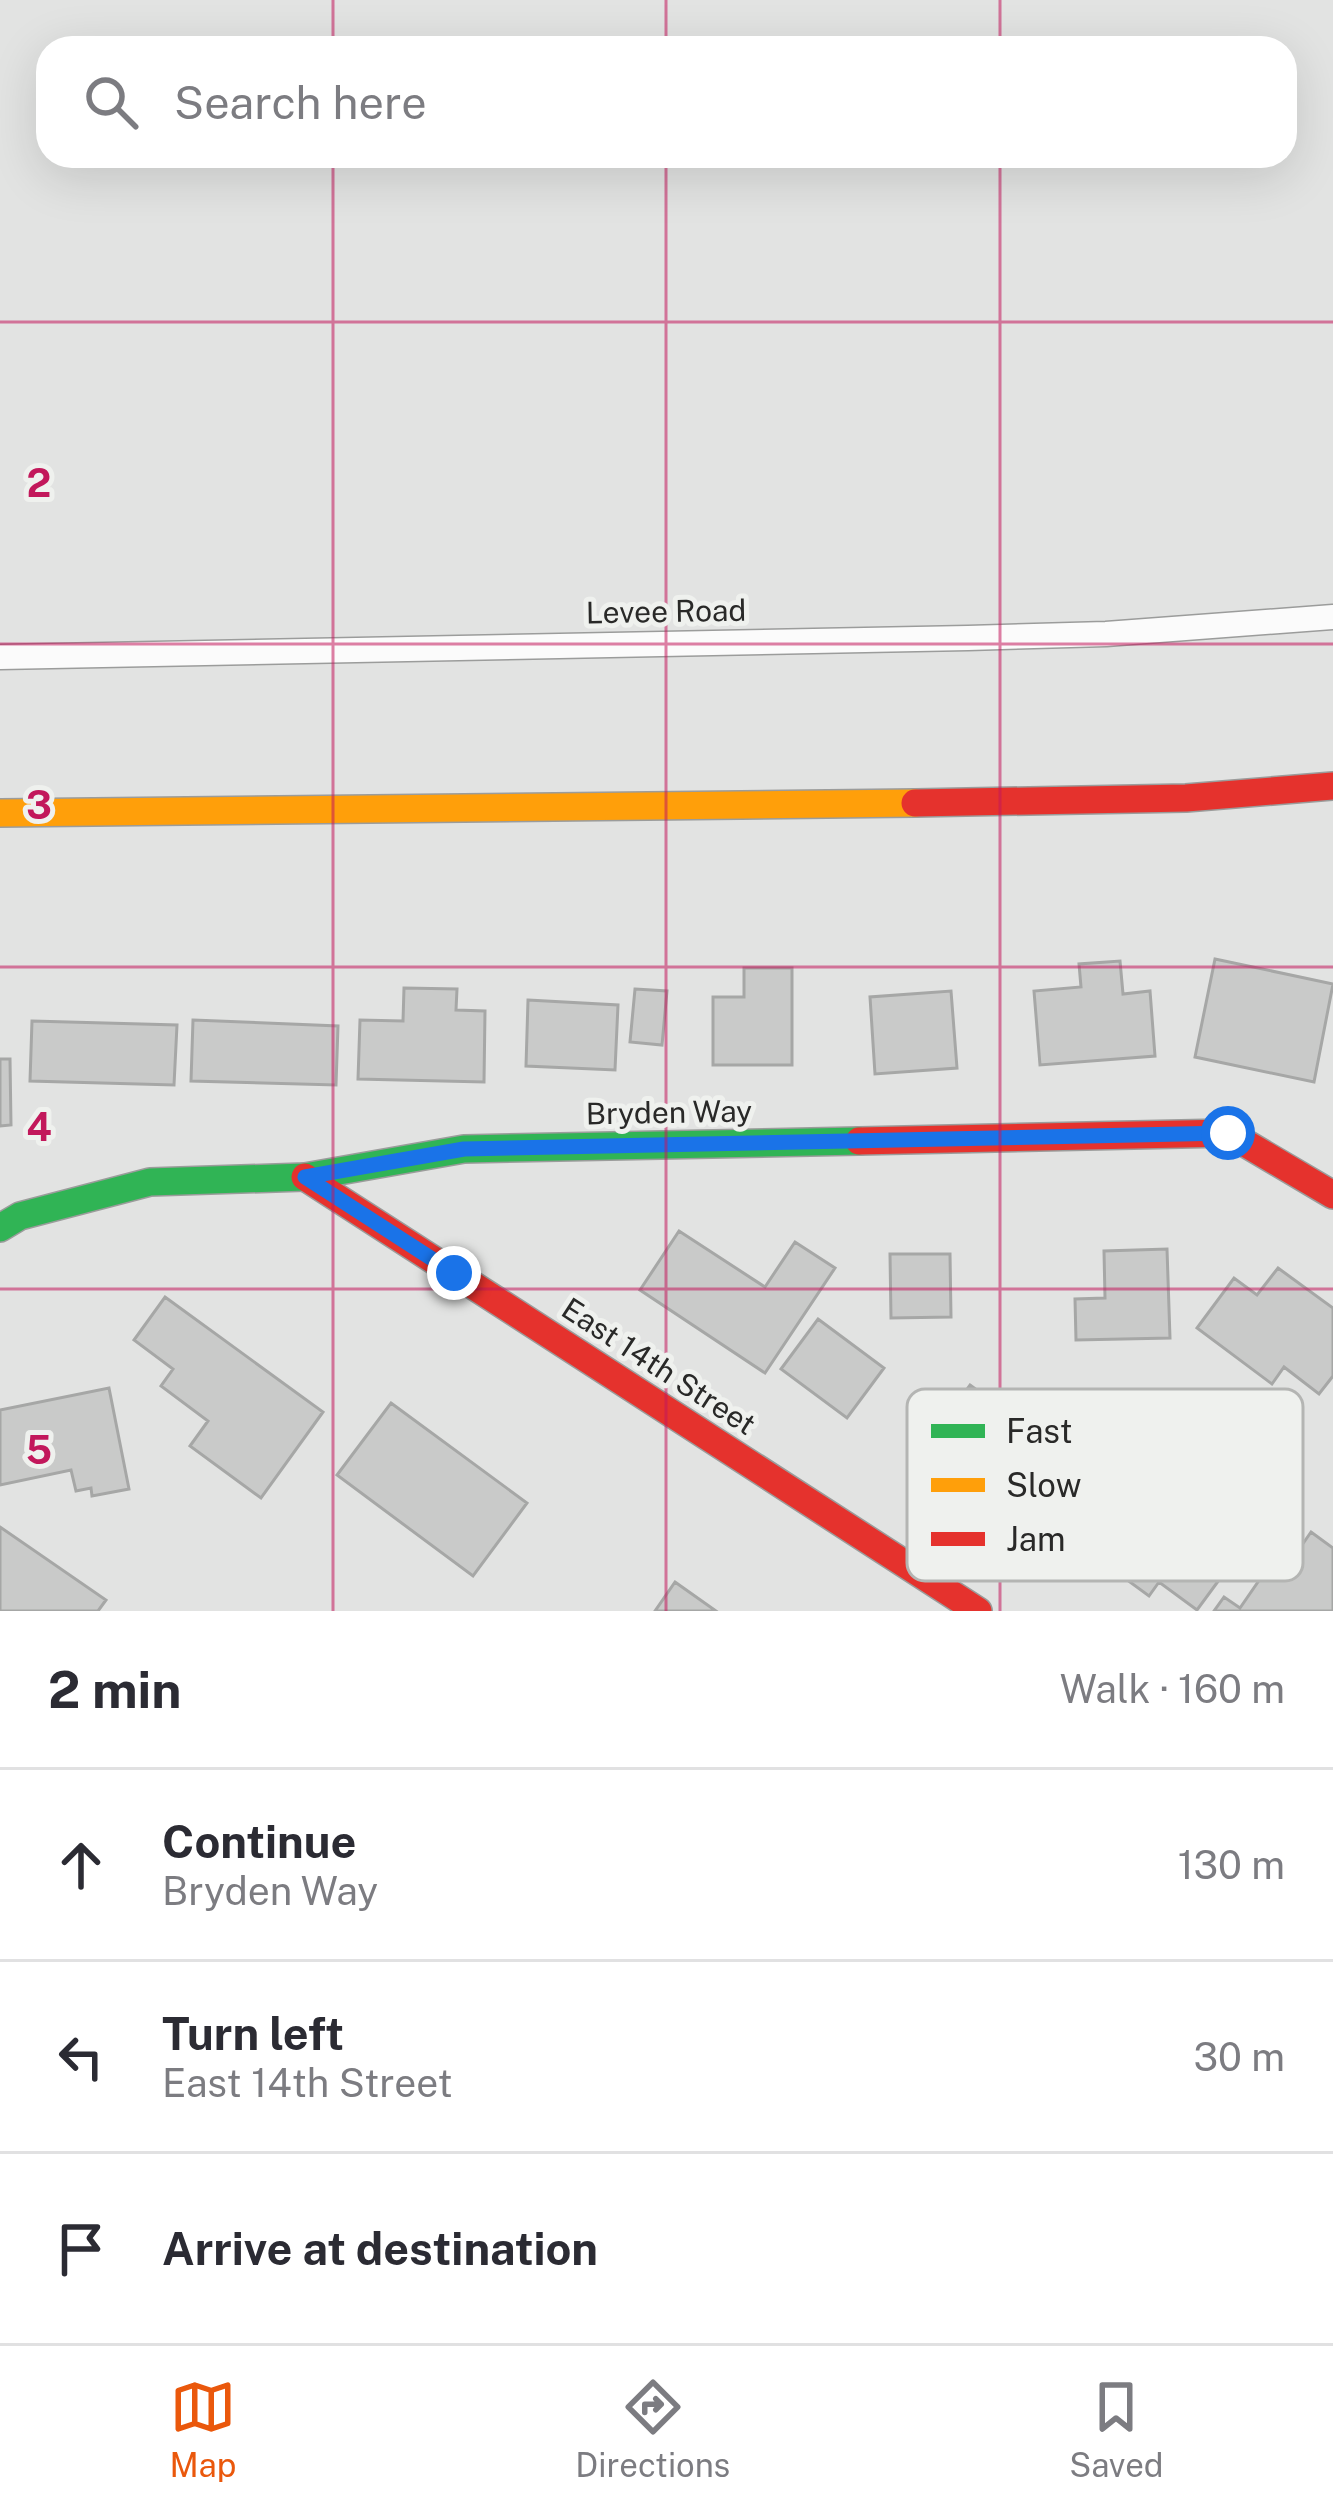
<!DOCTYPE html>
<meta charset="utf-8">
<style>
body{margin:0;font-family:"Public Sans",sans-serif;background:#f2f2f3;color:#2b2b33}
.stop{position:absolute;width:36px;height:36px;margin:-27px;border:9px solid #1a73e8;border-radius:50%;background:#fff}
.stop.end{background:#1a73e8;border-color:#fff;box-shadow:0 3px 12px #0008}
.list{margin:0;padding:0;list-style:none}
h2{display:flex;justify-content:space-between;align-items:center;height:156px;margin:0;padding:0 48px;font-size:51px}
h2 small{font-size:39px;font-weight:400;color:#7c7c81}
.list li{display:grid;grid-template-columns:78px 1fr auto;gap:36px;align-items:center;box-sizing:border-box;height:192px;padding:0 48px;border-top:3px solid #e1e1e2}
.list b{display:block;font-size:45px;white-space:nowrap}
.list p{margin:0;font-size:39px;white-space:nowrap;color:#7c7c81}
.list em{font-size:39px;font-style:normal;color:#7c7c81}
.icon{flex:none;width:66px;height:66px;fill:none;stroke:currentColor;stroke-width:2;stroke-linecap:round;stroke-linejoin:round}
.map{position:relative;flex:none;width:1333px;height:1611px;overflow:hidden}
.search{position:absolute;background:#fff;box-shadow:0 12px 48px #0002;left:36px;right:36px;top:36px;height:132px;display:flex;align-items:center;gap:30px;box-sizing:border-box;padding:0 42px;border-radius:36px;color:#7c7c81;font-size:45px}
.sheet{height:732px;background:#fff}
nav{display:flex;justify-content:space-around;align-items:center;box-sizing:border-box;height:168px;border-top:3px solid #e1e1e2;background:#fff;font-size:33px;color:#7c7c81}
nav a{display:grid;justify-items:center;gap:6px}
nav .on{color:#ea580c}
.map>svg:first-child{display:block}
.building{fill:#c9cac9;stroke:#a6a7a6;stroke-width:3}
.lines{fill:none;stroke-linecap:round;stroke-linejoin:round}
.lane-casing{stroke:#9b9c9b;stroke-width:27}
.fast-casing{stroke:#9b9c9b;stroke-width:30}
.slow-casing{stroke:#9b9c9b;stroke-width:30}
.jam-casing{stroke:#9b9c9b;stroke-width:30}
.lane{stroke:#fbfbfb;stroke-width:24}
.fast{stroke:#30b455;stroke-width:27}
.slow{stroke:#ff9f0a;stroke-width:27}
.jam{stroke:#e5322d;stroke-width:27}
.route{stroke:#1a73e8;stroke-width:15}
.grid{fill:none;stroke:#c2185b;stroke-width:3;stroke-opacity:0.55}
.labels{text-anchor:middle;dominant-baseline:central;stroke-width:10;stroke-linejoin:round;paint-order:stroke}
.street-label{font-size:30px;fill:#292928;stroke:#eff1ee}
.key{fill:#eff1ee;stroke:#b4b5b3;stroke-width:3}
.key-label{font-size:33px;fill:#292928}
.grid-label{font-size:39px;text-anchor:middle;font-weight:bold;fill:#c2185b;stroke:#eff1ee;stroke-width:10;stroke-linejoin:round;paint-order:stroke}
</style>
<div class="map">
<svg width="1333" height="1611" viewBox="0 0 1333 1611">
<rect width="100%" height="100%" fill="#e2e3e2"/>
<!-- building -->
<path class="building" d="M1215,959L1333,984L1314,1082L1195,1057Z
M1120,961L1123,994L1150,991L1155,1056L1040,1065L1034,991L1081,987L1079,964Z
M744,968H792V1065H713V997H744Z
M404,988L457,989L456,1010L485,1011L484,1082L358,1079L360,1020L403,1021Z
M635,989L667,991L662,1045L630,1042Z
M951,991L957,1068L875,1074L870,997Z
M528,1000L618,1005L615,1070L526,1066Z
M193,1020L338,1026L336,1085L191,1081Z
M32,1021L177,1025L174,1085L30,1081Z
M0,1059H10L11,1125L0,1126Z
M679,1231L765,1287L795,1242L835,1268L765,1373L640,1290Z
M1167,1249L1170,1338L1076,1340L1075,1299L1105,1298L1104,1251Z
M890,1254H950L951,1317L891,1318Z
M1278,1268L1333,1308V1376L1319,1394L1284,1367L1272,1384L1197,1328L1234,1278L1257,1295Z
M165,1297L323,1412L261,1498L190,1446L208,1421L161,1386L173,1369L134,1340Z
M818,1319L884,1368L847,1418L781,1369Z
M970,1385L1088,1471L1036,1543L955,1485L958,1479L921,1453Z
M109,1388L129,1489L92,1496L91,1488L76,1491L71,1470L0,1485V1410Z
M391,1403L527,1503L473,1576L337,1475Z
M1113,1473L1233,1561L1197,1610L1159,1582L1149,1596L1067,1536Z
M0,1527L106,1600L98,1611H0Z
M1311,1532L1333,1548V1611H1214L1224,1597L1240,1608L1280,1550L1293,1558Z
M675,1582L716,1611H655Z"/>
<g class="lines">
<defs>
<path id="lane" d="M0,657L968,638L1106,634L1333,617"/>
<path id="fast" d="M0,1228L20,1216L150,1182L305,1177L464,1149L859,1141"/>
<path id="slow" d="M0,813L915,803"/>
<path id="jam" d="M915,803L1186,798L1333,786
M859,1141L1228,1133L1333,1195
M305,1177L978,1611"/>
</defs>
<!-- lane casing -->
<use href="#lane" class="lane-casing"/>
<!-- fast casing -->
<use href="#fast" class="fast-casing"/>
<!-- slow casing -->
<use href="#slow" class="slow-casing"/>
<!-- jam casing -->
<use href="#jam" class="jam-casing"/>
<!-- lane -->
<use href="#lane" class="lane"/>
<!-- fast -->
<use href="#fast" class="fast"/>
<!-- slow -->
<use href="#slow" class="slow"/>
<!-- jam -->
<use href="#jam" class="jam"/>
</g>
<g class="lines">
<!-- route -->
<path class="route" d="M454,1273L305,1177L464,1149L1228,1133"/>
</g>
<!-- grid -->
<path class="grid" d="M333,0V48M666,0V48M1000,0V48M333,156V1611M666,156V1611M1000,156V1611M0,322H1333M0,644H1333M0,967H1333M0,1289H1333"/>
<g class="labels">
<!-- street labels -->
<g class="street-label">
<text transform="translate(666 611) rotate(-1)">Levee Road</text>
<text transform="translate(669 1112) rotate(-1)">Bryden Way</text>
<text transform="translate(659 1366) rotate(33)">East 14th Street</text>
</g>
</g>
<!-- legend -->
<rect x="907" y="1389" width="396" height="192" rx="18" class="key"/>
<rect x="931" y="1424" width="54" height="14" fill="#30b455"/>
<rect x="931" y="1478" width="54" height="14" fill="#ff9f0a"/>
<rect x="931" y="1532" width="54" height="14" fill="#e5322d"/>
<g class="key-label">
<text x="1006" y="1443">Fast</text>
<text x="1006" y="1497">Slow</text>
<text x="1006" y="1551">Jam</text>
</g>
<g class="grid-label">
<text x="39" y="497">2</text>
<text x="39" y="819">3</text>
<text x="39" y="1141">4</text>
<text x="39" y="1464">5</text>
</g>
</svg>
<div class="stop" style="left:1228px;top:1133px"></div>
<div class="stop end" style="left:454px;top:1273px"></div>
<div class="search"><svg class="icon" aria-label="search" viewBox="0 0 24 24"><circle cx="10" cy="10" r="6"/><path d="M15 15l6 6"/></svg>Search here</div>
</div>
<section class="sheet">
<h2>2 min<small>Walk · 160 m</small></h2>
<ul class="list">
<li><svg class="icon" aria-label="ahead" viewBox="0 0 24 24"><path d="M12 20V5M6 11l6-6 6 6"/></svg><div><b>Continue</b><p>Bryden Way</p></div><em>130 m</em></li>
<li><svg class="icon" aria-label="left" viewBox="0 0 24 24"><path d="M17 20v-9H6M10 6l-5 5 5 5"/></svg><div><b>Turn left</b><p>East 14th Street</p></div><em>30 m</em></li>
<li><svg class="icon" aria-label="arrive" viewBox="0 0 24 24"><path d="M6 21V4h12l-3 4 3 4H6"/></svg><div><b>Arrive at destination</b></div></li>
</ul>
</section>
<nav>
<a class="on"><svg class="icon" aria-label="map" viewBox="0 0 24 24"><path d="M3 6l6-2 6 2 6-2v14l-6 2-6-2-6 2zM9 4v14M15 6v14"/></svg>Map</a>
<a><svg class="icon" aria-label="directions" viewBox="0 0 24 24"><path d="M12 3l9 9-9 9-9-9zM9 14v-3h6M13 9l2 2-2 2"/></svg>Directions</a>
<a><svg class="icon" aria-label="saved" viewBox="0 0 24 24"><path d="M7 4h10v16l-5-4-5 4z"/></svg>Saved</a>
</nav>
